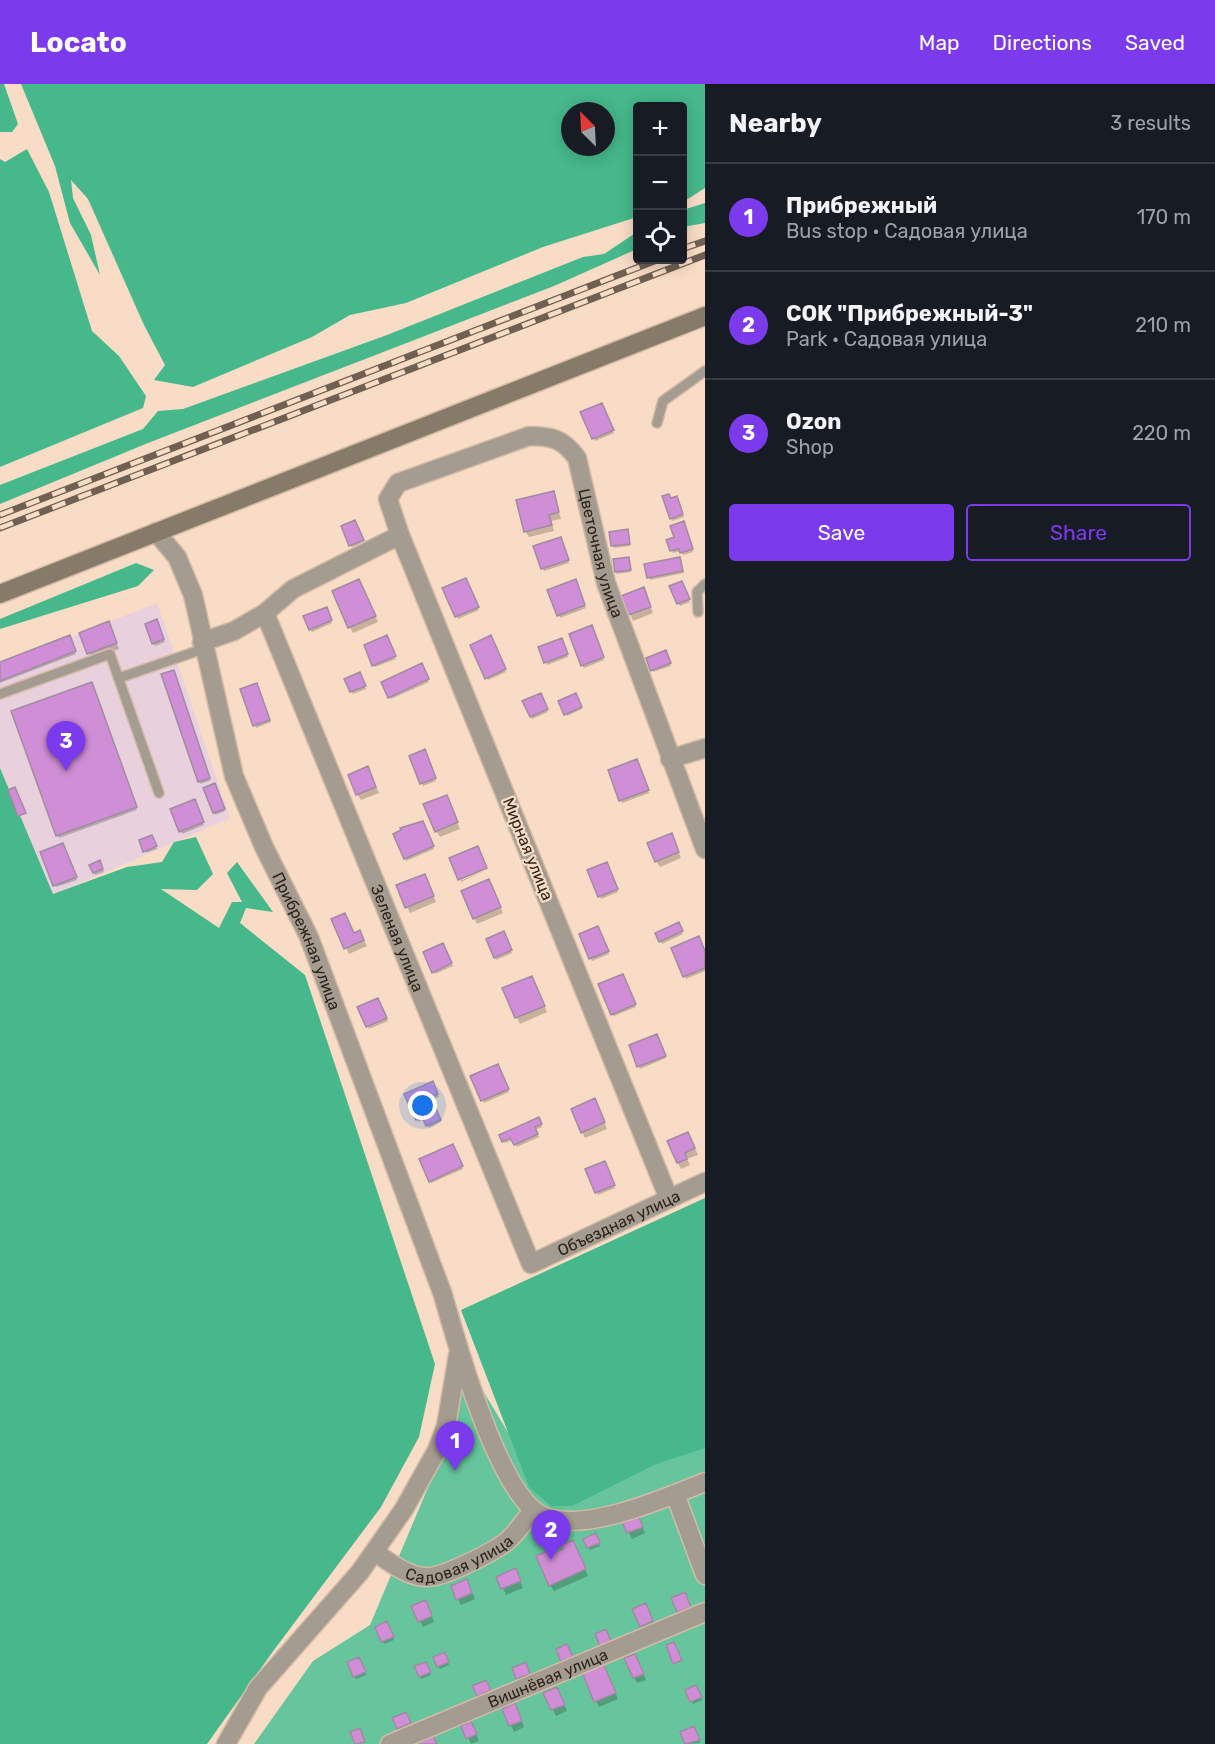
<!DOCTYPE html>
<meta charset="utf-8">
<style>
body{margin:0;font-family:Rubik,sans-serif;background:#20242c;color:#f1f3f6}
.controls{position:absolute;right:18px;top:18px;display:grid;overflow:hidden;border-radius:6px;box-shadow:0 3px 15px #0003}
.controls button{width:54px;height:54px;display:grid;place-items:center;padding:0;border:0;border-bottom:2px solid #363941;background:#171b24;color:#f1f3f6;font:30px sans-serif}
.compass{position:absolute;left:561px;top:18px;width:54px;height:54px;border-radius:50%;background:#171b24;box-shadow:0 3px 15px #0003;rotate:336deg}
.you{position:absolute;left:423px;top:1022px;width:21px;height:21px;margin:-15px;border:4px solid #fff;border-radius:50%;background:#1a73e8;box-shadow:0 0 0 9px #1a73e833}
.badge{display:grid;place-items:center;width:39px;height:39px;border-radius:50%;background:#7c3aed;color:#fff;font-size:20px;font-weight:700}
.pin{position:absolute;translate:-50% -50px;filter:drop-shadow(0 2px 3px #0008)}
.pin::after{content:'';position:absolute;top:32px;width:21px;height:18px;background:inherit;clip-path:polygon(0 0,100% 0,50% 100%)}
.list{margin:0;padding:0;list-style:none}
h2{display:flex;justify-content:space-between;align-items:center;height:78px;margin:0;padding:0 24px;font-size:26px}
h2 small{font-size:20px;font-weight:400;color:#9ea1a6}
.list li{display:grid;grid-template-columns:39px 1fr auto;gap:18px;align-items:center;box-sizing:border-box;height:108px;padding:0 24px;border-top:2px solid #363941}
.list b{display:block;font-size:22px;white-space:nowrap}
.list p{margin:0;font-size:20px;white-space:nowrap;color:#9ea1a6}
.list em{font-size:20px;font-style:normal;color:#9ea1a6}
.actions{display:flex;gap:12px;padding:18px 24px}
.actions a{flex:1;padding:14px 0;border:2px solid #7c3aed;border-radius:6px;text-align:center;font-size:21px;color:#7c3aed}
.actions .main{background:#7c3aed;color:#fff}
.icon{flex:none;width:33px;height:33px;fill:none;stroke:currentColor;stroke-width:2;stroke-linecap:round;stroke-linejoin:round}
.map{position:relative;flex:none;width:705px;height:1660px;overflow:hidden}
header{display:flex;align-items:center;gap:36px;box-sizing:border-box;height:84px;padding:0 30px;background:#7c3aed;color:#fff}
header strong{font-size:28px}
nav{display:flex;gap:33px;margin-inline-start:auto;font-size:21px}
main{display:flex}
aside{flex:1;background:#171b24}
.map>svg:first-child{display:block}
.industrial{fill:#e8d1dd}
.green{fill:#66c59c}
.forest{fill:#46b88b;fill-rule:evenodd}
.shadow{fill:#0003}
.building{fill:#cf8ed6;stroke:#a18ba3;stroke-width:1.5}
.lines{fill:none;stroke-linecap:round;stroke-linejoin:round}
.lane-casing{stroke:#d4bba6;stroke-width:12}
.street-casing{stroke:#d4bba6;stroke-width:21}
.secondary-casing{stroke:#d4bba6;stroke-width:21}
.lane{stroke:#a49c90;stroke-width:9}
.street{stroke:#a49c90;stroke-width:18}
.secondary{stroke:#867b69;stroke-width:18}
.rail-casing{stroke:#706052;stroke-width:7}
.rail{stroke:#f9dcc5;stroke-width:4.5;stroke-dasharray:14;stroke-linecap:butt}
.labels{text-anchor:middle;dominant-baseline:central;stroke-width:4.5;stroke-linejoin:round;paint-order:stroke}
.street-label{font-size:16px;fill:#2d231a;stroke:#f9dcc5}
</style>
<header>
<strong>Locato</strong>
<nav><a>Map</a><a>Directions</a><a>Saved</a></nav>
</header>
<main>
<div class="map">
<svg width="705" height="1660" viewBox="0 0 705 1660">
<rect width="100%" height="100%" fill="#f9dcc5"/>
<!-- industrial -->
<path class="industrial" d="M157,519L230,734L53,811L0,683V581Z"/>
<!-- green -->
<path class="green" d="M464,1275L546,1412L705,1349V1660H254L313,1577L370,1541L448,1356Z"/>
<!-- forest -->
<path class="forest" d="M0,0H4L18,40L12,48H0Z
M21,0H705V104L683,118L682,22H638L637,133L543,163L406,219L350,231L312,253L193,303L154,296L165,281L144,241L88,115L71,96L73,114L91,151L100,191L70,139L55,82ZM570,27H606V63H570Z
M27,65L49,108L92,247L119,272L146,312L143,324L0,383V75L5,78Z
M705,119V139L683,143V126Z
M637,148V165L554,202L148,359L0,420V401L143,345L158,327L183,325L387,251L583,173L604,170Z
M136,479L154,486L138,502L0,545V535Z
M0,684L53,810L127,783L162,778L174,758L196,753L213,790L197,806L161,805L219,844L232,818H242L227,789L237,778L273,828L246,824L240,839L305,891L435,1280L419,1353L381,1423L274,1566L207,1660H0Z
M705,1114V1364L656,1380L572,1422H551L529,1403L461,1226Z"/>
<!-- shadow -->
<path class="shadow" d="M603,323L614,349L595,357L582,329Z
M553,409L561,435L551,437L554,447L529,453L525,447Z
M671,415L678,416L684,433L672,437Z
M356,440L364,458L352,463L350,461Z
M684,441L693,468L683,471L681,467L673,469L668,457L676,454Z
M629,449L630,462L614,464L613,462Z
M562,457L569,479L544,487L535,463Z
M680,474L684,489L650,496L649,494Z
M629,477L631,488L617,490L616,488Z
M465,496L479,526L458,535L444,505Z
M576,499L586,524L560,534L549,507Z
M683,501L690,518L680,522L671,503Z
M362,503L378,538L353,549L350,543Z
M646,511L653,529L633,537L623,512Z
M327,527L332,539L312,548L305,533Z
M158,540L165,558L155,562L153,559Z
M111,545L119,565L92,576L81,549Z
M593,545L604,576L584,584L582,581Z
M490,553L506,588L488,596L472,561Z
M71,555L76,570L0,599V580Z
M388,555L396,575L375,583L373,581Z
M562,558L568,573L547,581L540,563Z
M667,571L671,582L653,588L652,586Z
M422,581L429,598L391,615L383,599Z
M174,590L211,696L201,700L199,697Z
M361,592L366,605L353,610L346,596Z
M93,602L137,726L59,754L13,628Z
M257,603L271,638L256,644L255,641Z
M541,611L548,628L532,635L524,618Z
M575,611L582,625L567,632L560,617Z
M425,670L436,697L423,702L411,673Z
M638,679L649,709L622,719L610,687Z
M371,690L379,709L361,716L357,710Z
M216,704L225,727L215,731L205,705Z
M449,719L460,745L440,753L436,747Z
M195,720L204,741L182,750L181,747Z
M424,741L434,765L406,777L395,751Z
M153,755L157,765L146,769L145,767Z
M674,757L681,774L660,783L656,777Z
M64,763L77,796L56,803L55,801Z
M101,781L104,788L95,791L94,788Z
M608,782L618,808L601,815L600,812Z
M486,786L461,798L460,797Z
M427,797L436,818L410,829L407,823Z
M492,803L503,829L477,840L474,834Z
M333,836L363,854L367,862L349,870Z
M678,840L683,850L662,860L657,850Z
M599,846L609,870L592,877L581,851Z
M503,849L512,869L496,876L488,856Z
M443,861L453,882L435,890L425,869Z
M673,864L705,869V887L686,895Z
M624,894L636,923L614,932L612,930Z
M535,900L547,928L520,940L504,905Z
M378,916L388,937L369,945L359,924Z
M658,954L666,974L640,985L631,962Z
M497,982L509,1008L484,1019L472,993Z
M432,999L439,1013L431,1016L441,1038L429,1044L425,1035L418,1038L406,1011Z
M598,1022L607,1045L585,1054L582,1048Z
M539,1035L542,1043L535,1046L539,1053L517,1063L513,1056L505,1059L501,1051Z
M691,1055L698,1071L687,1075L690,1081L681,1085L678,1079Z
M452,1062L463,1085L431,1099L421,1076Z
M606,1081L615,1104L598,1111L587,1086Z
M623,1437H640L645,1449L632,1455Z
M595,1451L600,1462L590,1466L585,1455Z
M576,1464L588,1492L554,1507L550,1501V1473Z
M518,1492L523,1504L506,1511L498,1493Z
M470,1503L475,1515L461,1521L458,1515Z
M413,1523L429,1524L434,1538L423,1543Z
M648,1527L655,1544L645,1548L641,1542Z
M387,1539L394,1556L384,1560L383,1557Z
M444,1570L449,1581L440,1585L435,1574Z
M359,1575L366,1591L356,1595L349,1579Z
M638,1578L646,1596L637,1599L634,1593Z
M426,1579L431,1591L421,1595L416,1583Z
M514,1585L528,1586L533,1596L521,1601Z
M606,1587L618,1615L599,1623L596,1617Z
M486,1598L491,1609L479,1614L474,1603Z
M696,1603L702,1616L693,1620L687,1606Z
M545,1609L560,1610L567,1627L556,1632Z
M504,1626L518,1627L524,1643L514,1648Z
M405,1630L411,1642L400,1647L394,1634Z
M463,1642L474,1645L479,1657L471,1660Z
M694,1644L700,1659L687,1660L682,1649Z"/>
<!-- building -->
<path class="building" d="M602,319L614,346L592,355L580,328Z
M554,407L559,428L549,431L552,441L524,448L516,416Z
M669,410L671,414L677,412L683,430L670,435L662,412Z
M355,436L364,456L349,462L341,442Z
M684,437L693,465L680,469L679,465L670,467L666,456L674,453L670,442Z
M628,445L630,460L611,462L609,448Z
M561,453L569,476L541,485L533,462Z
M629,473L631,486L615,488L613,475Z
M680,473L683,487L647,494L644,480Z
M466,494L479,523L455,533L442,504Z
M359,495L376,532L348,544L332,507Z
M576,495L585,521L557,532L547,506Z
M682,497L690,515L677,520L669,502Z
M644,503L651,523L628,531L621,512Z
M327,523L332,536L309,546L303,532Z
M157,535L164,555L152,560L145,540Z
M109,537L117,559L87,570L79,549Z
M592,541L604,573L581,582L569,550Z
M70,551L76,567L0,597V578Z
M387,551L396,572L372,582L364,561Z
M491,551L506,585L485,595L470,561Z
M562,554L568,570L544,579L538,563Z
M666,566L671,579L650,587L646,574Z
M422,579L429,595L388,614L381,598Z
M174,586L210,694L198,698L161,590Z
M360,588L366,602L350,608L344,595Z
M92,598L137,723L56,752L11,627Z
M257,599L270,636L253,642L240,605Z
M541,609L548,625L530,633L522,617Z
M576,609L582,623L564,631L558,617Z
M425,665L436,694L420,700L409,672Z
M637,675L649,706L619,717L608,686Z
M368,682L376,703L356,711L348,691Z
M215,699L225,725L213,729L203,704Z
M15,703L26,729L18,732L8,706Z
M447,711L458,738L435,748L423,720Z
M195,715L204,738L179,748L170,725Z
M423,737L434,762L404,775L393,750L401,746L400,744Z
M672,749L679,768L655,778L647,759Z
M152,751L157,762L143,768L139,756Z
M63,759L77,793L53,802L40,768Z
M478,762L487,784L458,796L449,774Z
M100,776L103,785L93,789L89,781Z
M607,778L618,805L598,813L587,786Z
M425,790L434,812L405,824L396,801Z
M489,795L501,823L473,835L461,807Z
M345,829L354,849L360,846L364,856L344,865L331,835Z
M679,838L683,847L659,858L655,849Z
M598,842L609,867L589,875L579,850Z
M504,847L512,866L494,874L486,855Z
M699,852L705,867V884L683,893L671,864Z
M443,859L452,879L432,889L423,868Z
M623,890L636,920L611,931L598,900Z
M532,892L545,922L515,934L502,904Z
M378,914L387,934L366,943L357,923Z
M657,950L666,972L637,983L629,961Z
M498,980L509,1005L481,1017L470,992Z
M433,997L438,1010L431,1013L441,1036L426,1042L422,1033L416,1036L404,1010Z
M595,1014L605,1038L581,1049L571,1025Z
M539,1033L542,1040L535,1043L538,1050L514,1061L510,1054L502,1058L499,1051Z
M688,1048L695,1064L685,1069L687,1075L677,1079L667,1057Z
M453,1060L463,1082L429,1098L419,1075Z
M605,1077L615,1101L595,1109L585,1085Z
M637,1429L643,1443L627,1449L621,1436Z
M596,1449L600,1459L587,1464L583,1455Z
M573,1456L586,1485L549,1502L536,1472L548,1467L550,1471L563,1465L561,1461Z
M516,1484L521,1497L501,1505L496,1493Z
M467,1495L472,1509L456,1516L451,1502Z
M685,1508L691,1523L677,1528L671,1514Z
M426,1516L432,1532L418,1538L411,1522Z
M646,1519L653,1537L640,1543L632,1525Z
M387,1537L394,1553L381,1558L375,1543Z
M606,1545L611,1557L600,1562L595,1550Z
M674,1558L682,1576L673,1580L666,1561Z
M567,1560L573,1573L561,1578L556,1565Z
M445,1568L449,1578L437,1583L433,1573Z
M635,1570L644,1590L633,1594L624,1574Z
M359,1573L366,1588L353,1593L347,1578Z
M426,1578L431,1588L419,1593L414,1582Z
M526,1578L530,1590L516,1595L512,1584Z
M603,1579L616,1609L594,1618L582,1588Z
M486,1596L491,1606L477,1612L472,1602Z
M696,1601L702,1613L690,1618L685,1606Z
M557,1603L565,1621L551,1626L543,1609Z
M515,1619L522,1637L509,1642L502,1625Z
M406,1628L411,1639L397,1645L392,1634Z
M471,1637L477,1650L466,1655L461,1642Z
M694,1642L700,1656L685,1660L680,1648Z
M360,1644L365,1658L355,1660L350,1648Z
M433,1652L437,1660H421L420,1657Z"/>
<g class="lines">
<defs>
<path id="lane" d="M657,339L663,317L705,287
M698,528L697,508L705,500
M119,594L203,565
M0,610L110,570L159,709"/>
<g id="street">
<path id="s1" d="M156,448L177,473L193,511L234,692L264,763L309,853L443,1211C456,1257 499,1413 543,1432C584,1450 665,1414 705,1398"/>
<path id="s2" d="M265,529L531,1180L705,1098"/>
<path d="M202,558L234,547L265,529L293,505L400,451"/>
<path d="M670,675L705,664"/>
<path id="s3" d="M669,1115L400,451L388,415L398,399L529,352C552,352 563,355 577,374L606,499L705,765"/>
<path d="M675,1410L705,1491"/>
<path id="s4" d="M376,1469C391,1479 407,1492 425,1493C441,1495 493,1468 506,1458C516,1450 525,1436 533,1426"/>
<path d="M226,1660L258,1604L360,1488L404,1425L437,1366L446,1342L458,1271"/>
<path id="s5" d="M390,1660L705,1528"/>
</g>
<path id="secondary" d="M0,510L705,232"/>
</defs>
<!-- lane casing -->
<use href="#lane" class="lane-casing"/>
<!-- street casing -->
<use href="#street" class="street-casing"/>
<!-- secondary casing -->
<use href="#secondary" class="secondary-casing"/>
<!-- lane -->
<use href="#lane" class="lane"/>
<!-- street -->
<use href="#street" class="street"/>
<!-- secondary -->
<use href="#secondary" class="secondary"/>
<defs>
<path id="rail" d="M682,165L705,157
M0,431L657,176
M0,444L705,171"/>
</defs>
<!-- rail casing -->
<use href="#rail" class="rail-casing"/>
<!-- rail -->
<use href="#rail" class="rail"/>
</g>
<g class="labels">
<!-- street labels -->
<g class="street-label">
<text stroke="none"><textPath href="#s3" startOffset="1066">Цветочная улица</textPath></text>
<text transform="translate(528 765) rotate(68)">Мирная улица</text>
<text stroke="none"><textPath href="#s2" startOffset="351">Зеленая улица</textPath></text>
<text stroke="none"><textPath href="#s1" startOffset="440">Прибрежная улица</textPath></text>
<text stroke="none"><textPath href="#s2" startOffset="800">Объездная улица</textPath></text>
<text stroke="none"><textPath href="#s4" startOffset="93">Садовая улица</textPath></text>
<text stroke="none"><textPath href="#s5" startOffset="171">Вишнёвая улица</textPath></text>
</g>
</g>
</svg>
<div class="controls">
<button>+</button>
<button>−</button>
<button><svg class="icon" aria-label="locate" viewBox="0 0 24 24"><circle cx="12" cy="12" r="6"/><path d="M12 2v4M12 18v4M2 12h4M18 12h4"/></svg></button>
</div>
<svg class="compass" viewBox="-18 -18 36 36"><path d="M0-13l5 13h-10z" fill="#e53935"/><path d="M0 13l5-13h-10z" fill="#9ea1a6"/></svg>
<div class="you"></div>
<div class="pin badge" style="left:455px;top:1387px">1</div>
<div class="pin badge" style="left:551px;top:1476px">2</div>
<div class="pin badge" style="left:66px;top:687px">3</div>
</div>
<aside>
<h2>Nearby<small>3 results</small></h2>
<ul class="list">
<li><span class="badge">1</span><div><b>Прибрежный</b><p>Bus stop · Садовая улица</p></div><em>170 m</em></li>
<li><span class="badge">2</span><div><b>СОК &quot;Прибрежный-3&quot;</b><p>Park · Садовая улица</p></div><em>210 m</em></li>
<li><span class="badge">3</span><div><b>Ozon</b><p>Shop</p></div><em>220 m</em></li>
</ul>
<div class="actions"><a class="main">Save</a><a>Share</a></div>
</aside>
</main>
